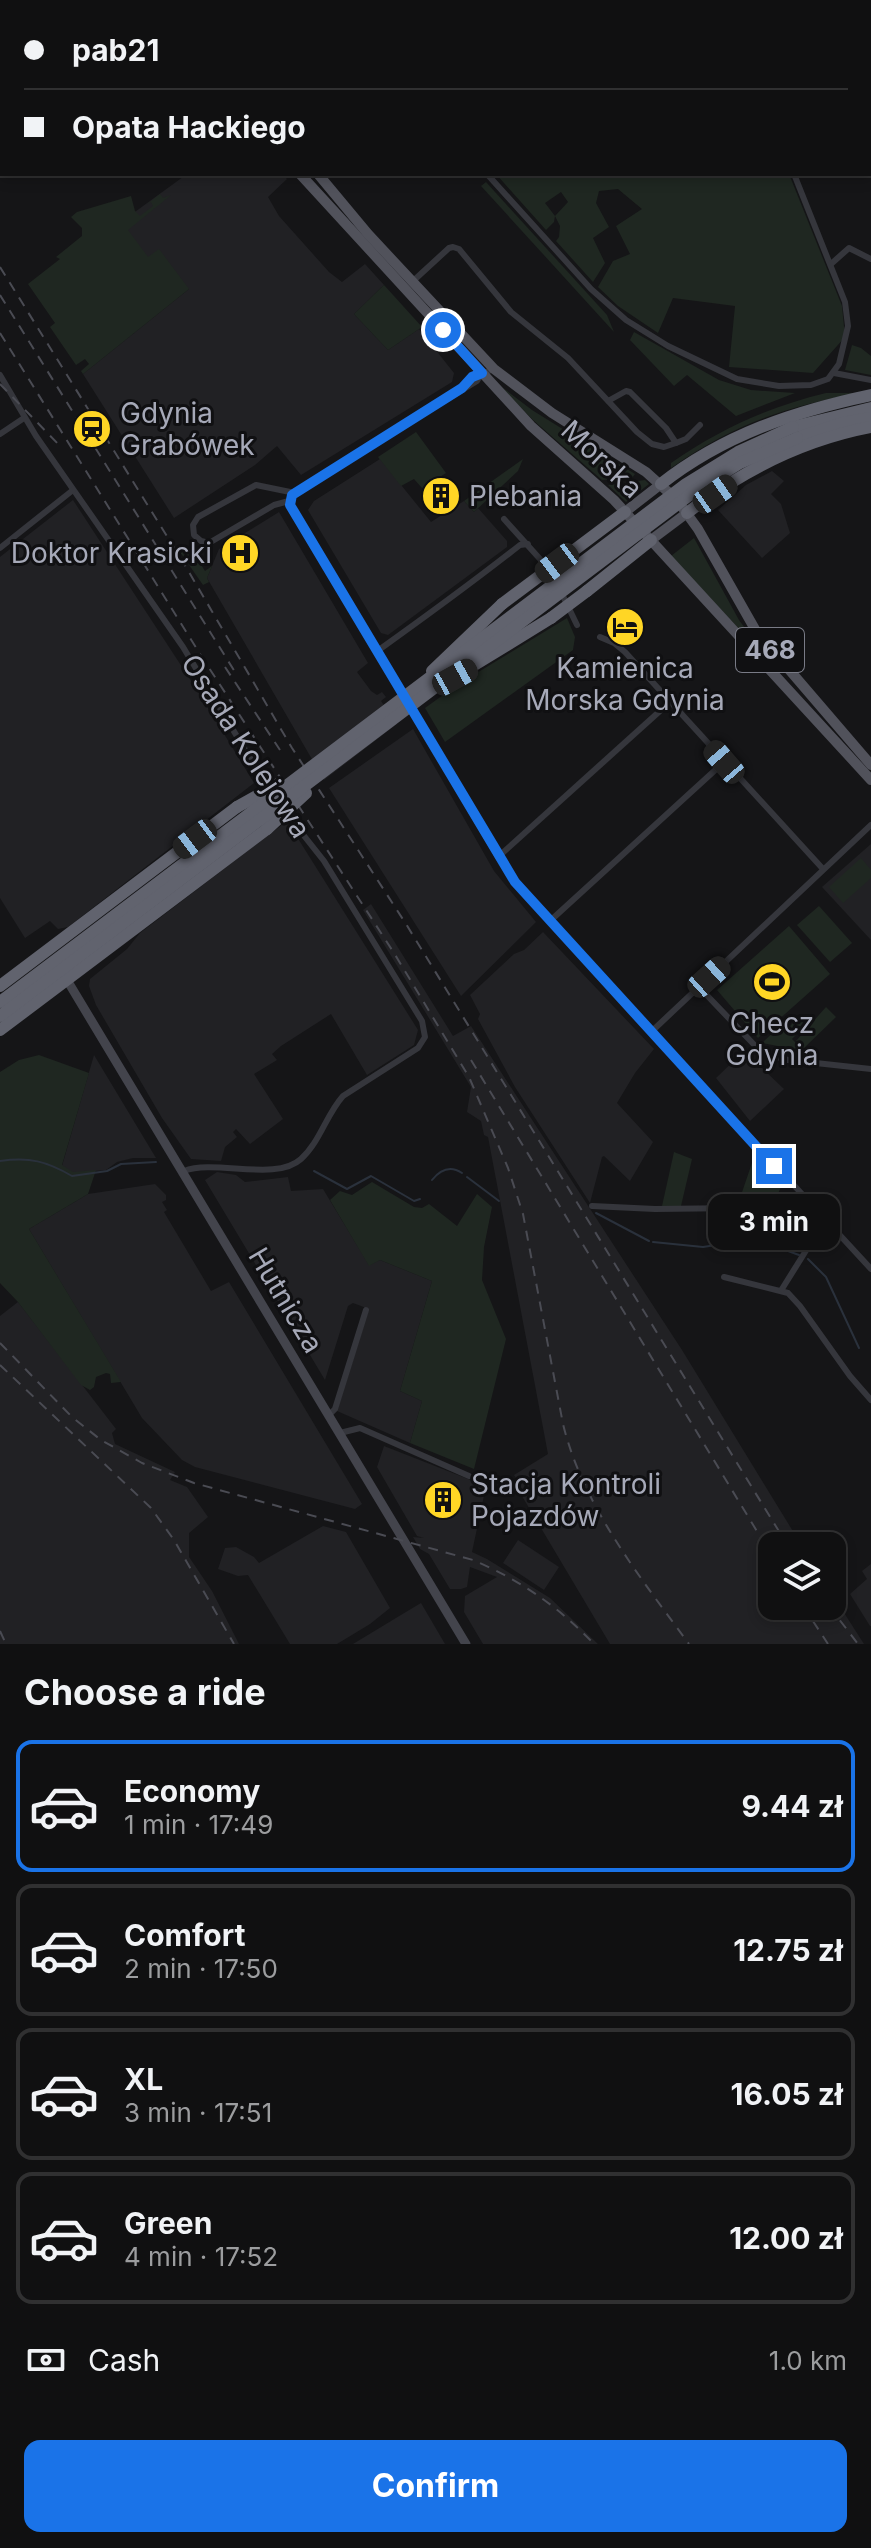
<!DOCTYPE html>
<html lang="en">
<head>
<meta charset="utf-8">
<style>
	body { margin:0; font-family:Inter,sans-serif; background:#19191a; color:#f1f3f6; height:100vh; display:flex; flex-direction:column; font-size:30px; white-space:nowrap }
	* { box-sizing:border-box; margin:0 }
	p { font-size:26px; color:#9c9d9f }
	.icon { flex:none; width:44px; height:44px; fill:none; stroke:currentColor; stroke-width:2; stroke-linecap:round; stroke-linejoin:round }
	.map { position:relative; height:1644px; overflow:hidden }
	.side { display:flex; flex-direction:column; background:#101011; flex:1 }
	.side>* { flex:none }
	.hud { position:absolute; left:0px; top:0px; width:872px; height:176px; box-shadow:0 4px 12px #0003,0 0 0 2px #303031; display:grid; align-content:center; height:176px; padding:0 24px; background:#101011 }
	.fabs { position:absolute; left:758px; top:1532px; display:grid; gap:16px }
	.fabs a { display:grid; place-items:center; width:88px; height:88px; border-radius:16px; background:#101011; box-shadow:0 4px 12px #0003,0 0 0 2px #303031; font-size:40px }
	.end { position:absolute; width:36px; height:36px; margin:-18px; border:10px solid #1a73e8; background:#fff; box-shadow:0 0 0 4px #fff }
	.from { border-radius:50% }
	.bubble { position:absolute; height:56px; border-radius:16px; background:#101011; box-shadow:0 4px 12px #0003,0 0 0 2px #303031; font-size:26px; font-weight:700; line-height:56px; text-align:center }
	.car { position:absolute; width:24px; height:48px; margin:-24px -12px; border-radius:10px; box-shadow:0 0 6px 2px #0007; background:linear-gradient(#222 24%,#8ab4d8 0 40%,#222 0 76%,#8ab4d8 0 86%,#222 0) }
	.hud b { display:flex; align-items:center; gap:28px; height:76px; font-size:30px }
	.hud b+b { border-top:2px solid #303031 }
	.hud i { width:20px; height:20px; background:#f1f3f6 }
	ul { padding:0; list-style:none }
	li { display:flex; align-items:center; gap:24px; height:132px; margin:0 16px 12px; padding:0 8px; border:4px solid #303031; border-radius:16px }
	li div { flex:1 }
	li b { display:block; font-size:30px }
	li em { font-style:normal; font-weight:700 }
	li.active { border-color:#1a73e8 }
	li>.icon { width:72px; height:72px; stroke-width:1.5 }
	h2 { padding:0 24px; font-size:36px; line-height:96px }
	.pay { display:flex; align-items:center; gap:20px; height:88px; padding:0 24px; font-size:30px }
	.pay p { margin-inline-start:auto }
	.primary-button { display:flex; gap:16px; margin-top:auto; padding:16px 24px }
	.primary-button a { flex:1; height:92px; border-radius:16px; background:#1a73e8; color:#fff; font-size:32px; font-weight:700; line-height:92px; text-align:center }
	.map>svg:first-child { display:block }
	.built { fill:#212124 }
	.green { fill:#1f2721 }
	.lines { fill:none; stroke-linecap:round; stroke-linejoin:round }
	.stream { stroke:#2a313c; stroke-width:2 }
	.street { stroke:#35363c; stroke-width:6 }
	.secondary { stroke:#43444c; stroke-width:9 }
	.primary { stroke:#51525b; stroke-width:10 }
	.highway { stroke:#61636e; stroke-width:12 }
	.rail { stroke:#4a4b53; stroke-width:2; stroke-dasharray:10 8; stroke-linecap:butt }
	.highway-bridge { stroke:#61636e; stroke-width:12 }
	.route { stroke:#1a73e8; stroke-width:10 }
	.labels { text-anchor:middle; stroke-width:6; stroke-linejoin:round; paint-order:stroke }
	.shield { fill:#101012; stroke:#797b86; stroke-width:2 }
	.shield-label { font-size:26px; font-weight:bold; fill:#a6a9b8 }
	.poi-label { font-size:28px; fill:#a6a9b8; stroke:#101012; text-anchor:start }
	.street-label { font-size:28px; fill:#a6a9b8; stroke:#101012 }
</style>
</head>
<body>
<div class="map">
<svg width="871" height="1644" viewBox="0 0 871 1644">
	<rect width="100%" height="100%" fill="#151517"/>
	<g class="built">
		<polygon points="187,174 282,174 287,179 268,197 279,216 329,272 342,282 365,264 384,285 354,314 388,350 419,329 454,373 452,382 301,475 277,446 255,465 174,518 83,374 189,289 95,241"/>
		<polygon points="380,459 431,522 464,501 474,512 478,508 507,541 507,547 388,635 381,633 308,510 314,501"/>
		<polygon points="772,471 784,481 771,494 781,504 790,533 762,558 718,510 746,485"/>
		<polygon points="73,500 199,693 254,783 68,927 58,929 50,921 25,938 0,898 0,557"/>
		<polygon points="279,512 368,663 357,672 371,691 377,695 382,692 386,697 381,701 397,724 324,780 207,578 219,549"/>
		<polygon points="413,729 494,871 536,922 461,996 329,788"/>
		<polygon points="287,821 418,1030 414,1045 367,1075 331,1014 281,1046 272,1054 277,1060 254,1074 283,1119 250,1144 236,1129 233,1132 237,1137 225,1147 221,1161 191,1159 162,1118 96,1005 89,986 90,979 127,949 140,933"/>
		<polygon points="871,844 871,940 822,887"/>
		<polygon points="371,904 453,1036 471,1026 682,1350 802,1546 772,1546 772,1606 832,1606 832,1594 864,1644 610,1644 516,1486 520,1484 514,1475 548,1454 488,1137 484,1135 481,1121 467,1112 471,1087 363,910"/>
		<polygon points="543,932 654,1049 635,1073 617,1103 653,1142 630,1181 604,1156 602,1157 590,1203 515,1087 478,1019 480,1014 470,995 514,954 524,950"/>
		<polygon points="744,1051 784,1089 750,1121 716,1078"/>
		<polygon points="94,1055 156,1158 133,1158 117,1162 106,1170 73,1173 62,1166"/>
		<polygon points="217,1172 236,1175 245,1182 288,1177 291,1191 323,1189 369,1265 380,1260 432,1281 400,1391 422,1401 410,1443 337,1411 369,1309 353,1303 348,1306 325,1380 205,1180"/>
		<polygon points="155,1184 166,1195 166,1200 162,1202 167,1210 164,1212 211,1291 229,1282 362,1504 355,1509 195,1467 182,1460 142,1418 29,1229 88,1194"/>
		<polygon points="18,1302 116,1429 112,1433 115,1444 175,1472 170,1480 187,1487 208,1517 189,1533 189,1557 212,1591 239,1644 0,1644 0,1316"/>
		<polygon points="384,1446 486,1486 472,1552 487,1559 550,1598 598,1644 483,1644 464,1612 465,1596 497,1577 470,1567 467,1587 461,1589 450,1589 429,1554 420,1549 413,1537 424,1538 417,1536 377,1467"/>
		<polygon points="323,1526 346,1532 390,1608 370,1624 337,1644 290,1644 248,1575 238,1576 218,1569 225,1548 236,1547 254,1557 259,1563"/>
		<polygon points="518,1540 559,1567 544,1590 503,1563"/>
		<polygon points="871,1564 871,1626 870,1626 850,1594 867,1579 862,1571"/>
		<polygon points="421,1603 445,1644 353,1644 396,1618"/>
	</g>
	<g class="green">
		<polygon points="496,174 789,174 842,306 845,337 813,373 729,367 735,306 673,298 658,333 618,306 598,287 613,261 630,254 616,226 642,209 618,189 599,191 596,203 609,227 593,238 605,263 593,282 556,241 559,237 560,226 555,216 568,202 561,192 545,203 555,216 554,222 546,230"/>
		<polygon points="486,182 607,315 614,332 481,186"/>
		<polygon points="160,194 163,198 171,195 128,230 148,257 159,249 189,289 83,374 81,371 89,364 85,359 76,365 50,327 55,323 28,284 60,259 56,257 82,236 82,228 71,217 77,212 131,196 135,211 140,216 153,206 151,202 146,205"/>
		<polygon points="384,285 422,327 388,350 354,314"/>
		<polygon points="634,332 719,380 751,390 795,393 736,416 687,375 674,386 630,340"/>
		<polygon points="852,345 861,348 871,356 871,375 845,370"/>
		<polygon points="498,384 532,410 635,474 632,478 602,480 533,420"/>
		<path d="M826,393H859C784,407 734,424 671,468V463C720,429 768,407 826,393Z"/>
		<polygon points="416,432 446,473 422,488 414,479 401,486 378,457"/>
		<polygon points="523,459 518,471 474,512 464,501"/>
		<polygon points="645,480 649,484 626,502 608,485"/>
		<polygon points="694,538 739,620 770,662 671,556"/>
		<polygon points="189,546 205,571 212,566 207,578 209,582 203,585 180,552"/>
		<polygon points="567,618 575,637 573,650 445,742 425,708 457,685"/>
		<polygon points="861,858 871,870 871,878 843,903 829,887"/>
		<polygon points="819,906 852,943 830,962 797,925"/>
		<polygon points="789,926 830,974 758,1038 717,990"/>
		<polygon points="826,1007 836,1017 804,1048 796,1041"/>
		<polygon points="800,1016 808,1023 792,1039 804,1051 762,1043 779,1027 785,1031"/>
		<polygon points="39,1055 89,1073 62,1165 73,1172 96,1170 88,1194 29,1229 121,1382 111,1383 110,1374 106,1373 96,1377 94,1387 90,1390 81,1385 18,1302 0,1283 0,1072 19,1060"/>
		<polygon points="674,1152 692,1159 681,1206 662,1206"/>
		<polygon points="754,1157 781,1187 768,1215 738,1204"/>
		<polygon points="372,1182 414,1207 422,1208 429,1204 457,1226 477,1194 492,1207 484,1247 482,1280 506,1339 474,1469 410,1443 422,1401 400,1391 432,1281 380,1260 369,1266 330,1200 340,1191 352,1195"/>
	</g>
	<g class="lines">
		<g class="stream">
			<path d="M0,1161C30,1157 46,1161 72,1176L107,1171L121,1164L156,1162"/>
			<polyline points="314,1171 347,1189 371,1176 414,1201 420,1199"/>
			<polyline points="467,1177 499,1201"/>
			<path d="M432,1180C440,1170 450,1165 462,1173"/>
			<polyline points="596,1213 649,1241"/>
			<polyline points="653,1242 703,1247 755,1239 799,1255"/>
			<polyline points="808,1259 826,1277 859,1348"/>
		</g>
		<g class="street">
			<polyline points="71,0 73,2"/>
			<polyline points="309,0 311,2"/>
			<polyline points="84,2 87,0"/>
			<polyline points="381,2 383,0"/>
			<polyline points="0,83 2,81"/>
			<polyline points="870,104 871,105"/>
			<polyline points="870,158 871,158"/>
			<polyline points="487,174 591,289 626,320 668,346 737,379 779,386 811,385 828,379 839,364 848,326 845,302 794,174"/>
			<polyline points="831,264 849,248 871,259"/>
			<polyline points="412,282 449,248 453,247 459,249 511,312 568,358 637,432 652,444 664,447 676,443 666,428 630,392 626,391 608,401"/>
			<polyline points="834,373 871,380"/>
			<polyline points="0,375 36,436 183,647 270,791"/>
			<polyline points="464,385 472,377 494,369"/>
			<polyline points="0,434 24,418"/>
			<polyline points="676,443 686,439 700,425"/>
			<polyline points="295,493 256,485 198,517 193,525 194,535 201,541 209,543 274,505 289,501 292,495 302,488 477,381 482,373"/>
			<polyline points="289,501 404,698"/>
			<polyline points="504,519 540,559 555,583"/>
			<polyline points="0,548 73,490"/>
			<polyline points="561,592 577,625"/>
			<polyline points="600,637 614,643 625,652 823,869"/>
			<path d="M376,652C425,617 473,582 520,545L528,544"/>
			<polyline points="410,708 498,857 522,890 871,1269"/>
			<polyline points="498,857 671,701"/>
			<polyline points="550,921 724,762"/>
			<polyline points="699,987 762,1053 788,1060 871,1069"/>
			<polyline points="651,1032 871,825"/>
			<path d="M184,1171C215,1159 276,1182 301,1159C320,1142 326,1115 343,1096L418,1048L425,1037L422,1021L324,861L286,813"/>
			<polyline points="592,1206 655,1209 740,1208 766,1219 807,1249"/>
			<polyline points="724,1277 788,1293 800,1306 850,1376 871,1400"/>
			<polyline points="782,1289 807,1249 832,1229"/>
			<polyline points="329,1415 335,1409 366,1310"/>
			<polyline points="340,1433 360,1428 469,1476"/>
		</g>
		<polyline class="secondary" points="67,973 67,980 466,1644"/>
		<g class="primary">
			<polyline points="140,0 142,2"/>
			<polyline points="155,0 156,2"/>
			<polyline points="300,174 531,426 614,500 871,780"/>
			<polyline points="318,174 368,234 494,369 552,413 646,472 677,500 698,529 756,631 871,765"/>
			<polyline points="625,512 661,484"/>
			<polyline points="651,540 687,513"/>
		</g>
		<g class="highway">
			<polyline points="793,427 871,408"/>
			<polyline points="797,438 843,423 871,418"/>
			<path d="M661,484C723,435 795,411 871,395"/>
			<path d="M687,513C743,470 802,440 871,427"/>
			<polyline points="557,563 625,512"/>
			<polyline points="587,591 651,540"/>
			<polyline points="432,671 502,604"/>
			<polyline points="458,675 551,618"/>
			<polyline points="0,986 237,807"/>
			<polyline points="0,1030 267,829"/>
		</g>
		<g class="rail">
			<polyline points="0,267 186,567 292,748 406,924 788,1546"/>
			<polyline points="0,295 235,672"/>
			<path d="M0,333L200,654L394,953L469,1077L508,1168L523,1214L563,1424C583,1506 640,1577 689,1644"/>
			<polyline points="0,384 61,447"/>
			<polyline points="225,667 280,750"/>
			<polyline points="471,1060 772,1556"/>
			<path d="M0,1343L72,1417L101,1440L142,1463L194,1483L473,1560C520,1580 559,1607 594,1644"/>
			<polyline points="0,1365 151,1508 174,1540 234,1644"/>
			<polyline points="803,1606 828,1644"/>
			<polyline points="829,1606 858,1644"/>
			<polyline points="0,1631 6,1644"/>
		</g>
		<g class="highway-bridge">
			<polyline points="502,604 557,563"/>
			<polyline points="551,618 587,591"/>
			<polyline points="237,807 278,784"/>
			<polyline points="267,829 306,793"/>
			<polyline points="0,1002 686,484 738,452 793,427"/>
			<polyline points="0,1016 695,491 740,463 797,438"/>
		</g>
	</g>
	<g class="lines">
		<polyline class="route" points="443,330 482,373 472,377 462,388 292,495 290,505 515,882 774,1166"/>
	</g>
	<defs>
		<g id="station-disc" transform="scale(2)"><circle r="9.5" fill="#ffd625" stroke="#101012"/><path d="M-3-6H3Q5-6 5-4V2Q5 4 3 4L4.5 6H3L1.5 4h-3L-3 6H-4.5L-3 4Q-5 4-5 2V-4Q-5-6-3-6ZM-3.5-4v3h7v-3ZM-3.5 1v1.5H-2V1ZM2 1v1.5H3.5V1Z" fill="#111"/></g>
		<g id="building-disc" transform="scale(2)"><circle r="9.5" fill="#ffd625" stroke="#101012"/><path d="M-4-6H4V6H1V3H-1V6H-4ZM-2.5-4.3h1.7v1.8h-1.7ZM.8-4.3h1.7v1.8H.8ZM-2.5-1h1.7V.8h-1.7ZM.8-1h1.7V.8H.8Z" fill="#111"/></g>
		<g id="hospital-disc" transform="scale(2)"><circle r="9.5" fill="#ffd625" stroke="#101012"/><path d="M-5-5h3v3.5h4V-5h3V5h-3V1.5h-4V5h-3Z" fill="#111"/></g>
		<g id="hotel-disc" transform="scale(2)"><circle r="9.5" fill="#ffd625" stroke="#101012"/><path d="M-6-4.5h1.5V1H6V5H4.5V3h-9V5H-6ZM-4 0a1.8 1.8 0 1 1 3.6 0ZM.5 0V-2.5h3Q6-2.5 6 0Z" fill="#111"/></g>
		<g id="stadium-disc" transform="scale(2)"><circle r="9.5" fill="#ffd625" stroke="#101012"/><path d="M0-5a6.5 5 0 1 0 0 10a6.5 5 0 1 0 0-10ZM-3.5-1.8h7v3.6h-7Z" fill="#111"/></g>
	</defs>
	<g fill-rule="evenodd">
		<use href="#station-disc" x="92" y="429"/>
		<use href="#building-disc" x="441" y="496"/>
		<use href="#hospital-disc" x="240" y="553"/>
		<use href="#hotel-disc" x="625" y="627"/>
		<use href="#stadium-disc" x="772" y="982"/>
		<use href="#building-disc" x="443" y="1500"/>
	</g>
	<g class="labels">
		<rect class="shield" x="736" y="628" width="68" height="44" rx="6"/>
		<g class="shield-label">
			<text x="770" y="659">468</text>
		</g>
		<g class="poi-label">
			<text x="120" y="423">Gdynia<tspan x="120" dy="32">Grabówek</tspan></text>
			<text x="469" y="506">Plebania</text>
			<text x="212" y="563" text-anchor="end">Doktor Krasicki</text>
			<text x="625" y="678" text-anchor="middle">Kamienica<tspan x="625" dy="32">Morska Gdynia</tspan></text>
			<text x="772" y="1033" text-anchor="middle">Checz<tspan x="772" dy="32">Gdynia</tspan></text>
			<text x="471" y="1494">Stacja Kontroli<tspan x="471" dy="32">Pojazdów</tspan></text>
		</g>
		<g class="street-label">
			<text transform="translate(602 459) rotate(43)" y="10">Morska</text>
			<text transform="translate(246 746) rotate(57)" y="10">Osada Kolejowa</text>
			<text transform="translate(286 1300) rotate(59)" y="10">Hutnicza</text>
		</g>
	</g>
</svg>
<div class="fabs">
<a><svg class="icon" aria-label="layers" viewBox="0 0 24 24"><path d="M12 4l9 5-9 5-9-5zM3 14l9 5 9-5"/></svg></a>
</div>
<i class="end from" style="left:443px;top:330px"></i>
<i class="end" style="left:774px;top:1166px"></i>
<div class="bubble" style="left:708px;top:1194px;width:132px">3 min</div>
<i class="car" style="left:715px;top:494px;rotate:55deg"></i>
<i class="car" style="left:557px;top:563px;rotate:233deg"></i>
<i class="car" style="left:455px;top:677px;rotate:61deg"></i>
<i class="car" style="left:724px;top:762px;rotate:319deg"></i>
<i class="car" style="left:195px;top:839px;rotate:233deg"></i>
<i class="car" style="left:709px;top:977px;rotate:48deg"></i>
<div class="hud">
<b><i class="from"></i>pab21</b>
<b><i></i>Opata Hackiego</b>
</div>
</div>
<section class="side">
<h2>Choose a ride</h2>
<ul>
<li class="active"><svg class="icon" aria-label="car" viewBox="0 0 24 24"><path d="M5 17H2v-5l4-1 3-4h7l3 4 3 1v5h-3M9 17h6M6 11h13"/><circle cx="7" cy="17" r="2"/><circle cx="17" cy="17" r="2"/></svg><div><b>Economy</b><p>1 min · 17:49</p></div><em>9.44 zł</em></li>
<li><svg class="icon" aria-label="car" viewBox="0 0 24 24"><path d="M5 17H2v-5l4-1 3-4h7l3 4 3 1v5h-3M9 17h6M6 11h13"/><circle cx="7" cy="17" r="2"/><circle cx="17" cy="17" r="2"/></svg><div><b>Comfort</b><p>2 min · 17:50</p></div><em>12.75 zł</em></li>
<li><svg class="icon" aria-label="car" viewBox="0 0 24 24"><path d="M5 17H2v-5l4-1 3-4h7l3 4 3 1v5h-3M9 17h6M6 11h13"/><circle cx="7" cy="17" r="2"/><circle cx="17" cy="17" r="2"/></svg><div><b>XL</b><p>3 min · 17:51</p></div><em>16.05 zł</em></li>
<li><svg class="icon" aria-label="car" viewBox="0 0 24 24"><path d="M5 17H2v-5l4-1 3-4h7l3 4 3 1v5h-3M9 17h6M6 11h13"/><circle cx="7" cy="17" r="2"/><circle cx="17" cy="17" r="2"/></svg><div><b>Green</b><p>4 min · 17:52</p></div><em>12.00 zł</em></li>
</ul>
<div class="pay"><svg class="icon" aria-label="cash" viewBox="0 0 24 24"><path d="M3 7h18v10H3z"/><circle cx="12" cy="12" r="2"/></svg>Cash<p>1.0 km</p></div>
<div class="primary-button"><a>Confirm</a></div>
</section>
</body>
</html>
